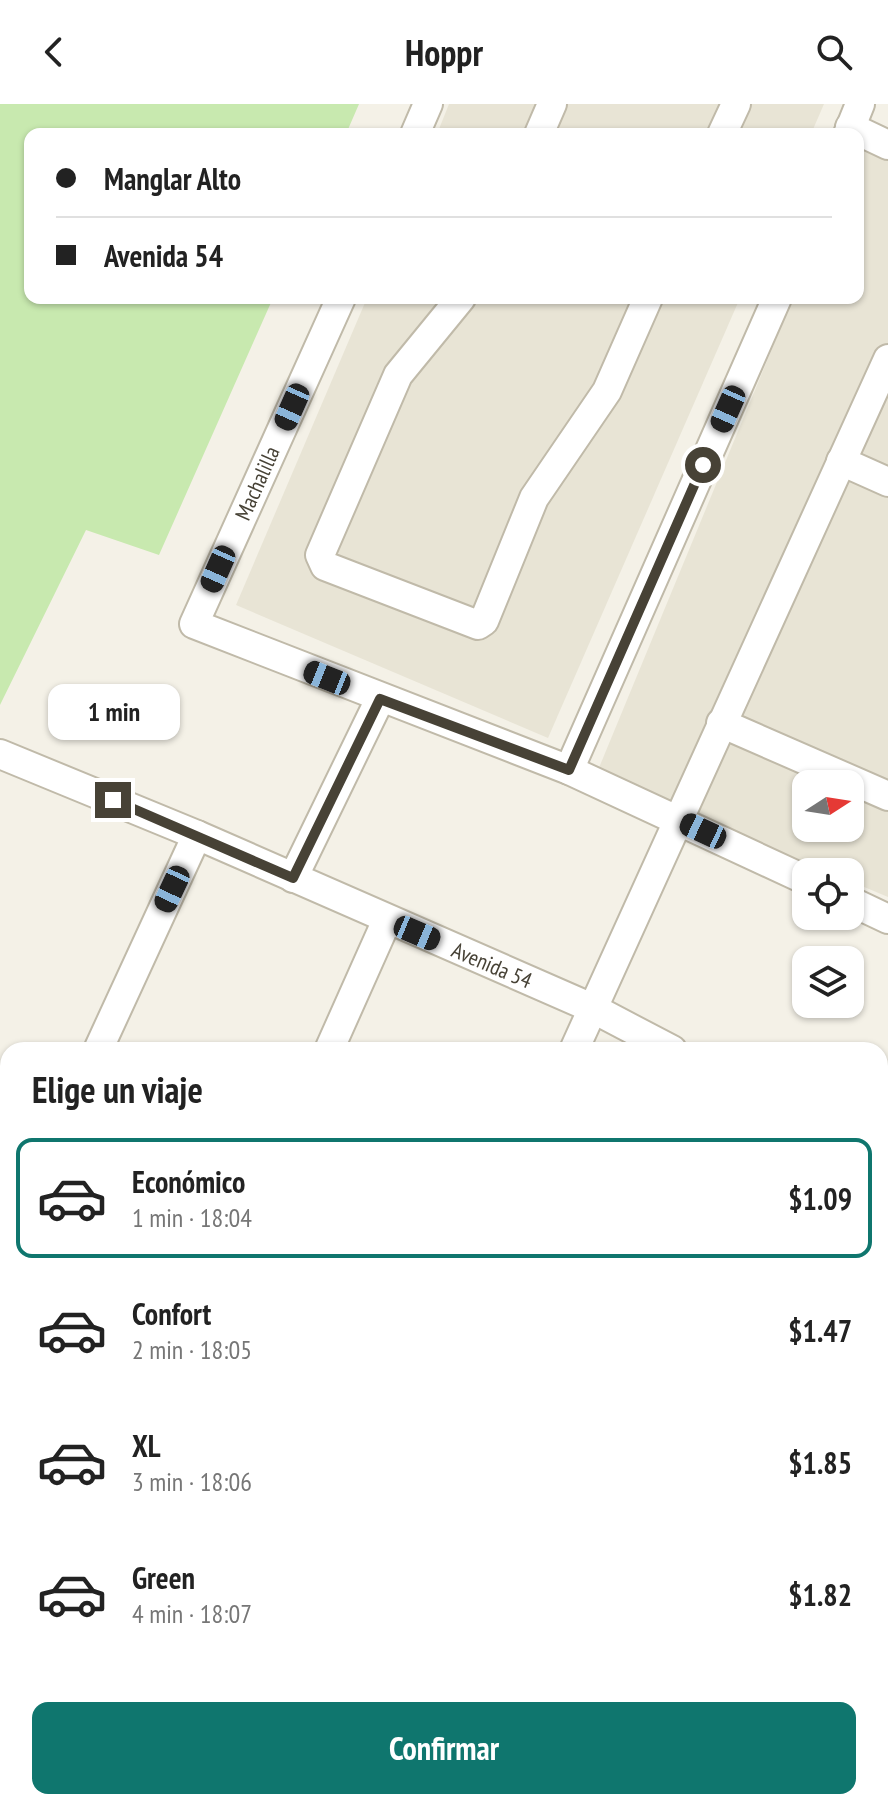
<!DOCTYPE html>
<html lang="es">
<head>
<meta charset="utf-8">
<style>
	body { margin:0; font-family:"PT Sans Narrow",sans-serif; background:#f2f2f2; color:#222; height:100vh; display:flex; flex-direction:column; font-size:30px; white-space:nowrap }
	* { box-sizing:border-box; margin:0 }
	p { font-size:26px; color:#767676 }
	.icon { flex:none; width:44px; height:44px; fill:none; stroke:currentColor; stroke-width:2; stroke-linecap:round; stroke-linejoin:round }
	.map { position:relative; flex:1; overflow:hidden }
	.side { position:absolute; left:0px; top:938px; width:888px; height:768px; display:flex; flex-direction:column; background:#fff; border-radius:24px 24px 0 0; box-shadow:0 2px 6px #0004 }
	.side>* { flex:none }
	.guide { position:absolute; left:24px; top:24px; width:840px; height:176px; border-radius:16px; box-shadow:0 2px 6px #0004; display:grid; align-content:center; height:176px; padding:0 32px; background:#fff }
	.needle { width:52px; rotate:78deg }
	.controls { position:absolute; left:792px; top:666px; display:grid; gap:16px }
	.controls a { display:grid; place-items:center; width:72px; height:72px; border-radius:16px; background:#fff; box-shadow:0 2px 6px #0004; font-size:40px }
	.end { position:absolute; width:36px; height:36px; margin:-18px; border:10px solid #474236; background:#fff; box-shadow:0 0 0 4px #fff }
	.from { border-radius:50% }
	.bubble { position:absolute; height:56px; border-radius:16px; background:#fff; box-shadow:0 2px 6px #0004; font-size:26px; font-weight:700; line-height:56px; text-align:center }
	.car { position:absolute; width:24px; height:48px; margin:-24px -12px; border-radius:10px; box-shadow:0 0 6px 2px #0007; background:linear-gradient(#222 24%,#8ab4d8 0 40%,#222 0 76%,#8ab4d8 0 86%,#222 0) }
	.guide b { display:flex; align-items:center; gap:28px; height:76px; font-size:30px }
	.guide b+b { border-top:2px solid #e0e0e0 }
	.guide i { width:20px; height:20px; background:#222 }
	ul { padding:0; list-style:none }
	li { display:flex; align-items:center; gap:24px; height:120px; margin:0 16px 12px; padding:0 16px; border:4px solid transparent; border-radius:16px }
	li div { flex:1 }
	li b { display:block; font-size:30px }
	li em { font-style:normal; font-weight:700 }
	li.selected { border-color:#0f766e }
	li>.icon { width:72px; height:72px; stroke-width:1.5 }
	h2 { padding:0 32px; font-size:36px; line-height:96px }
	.primary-button { display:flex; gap:16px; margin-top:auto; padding:16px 32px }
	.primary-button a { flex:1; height:92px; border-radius:16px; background:#0f766e; color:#fff; font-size:32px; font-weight:700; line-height:92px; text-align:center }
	header { display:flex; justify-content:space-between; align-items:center; height:104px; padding:0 32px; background:#fff; font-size:36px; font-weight:700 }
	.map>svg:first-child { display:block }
	.residential { fill:#e8e4d5; fill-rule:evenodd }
	.green { fill:#c8e9af }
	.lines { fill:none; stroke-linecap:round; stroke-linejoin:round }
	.minor-casing { stroke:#c0baa9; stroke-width:32 }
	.minor { stroke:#fff; stroke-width:28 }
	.route { stroke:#474236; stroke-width:10 }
	.labels { text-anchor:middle; stroke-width:6; stroke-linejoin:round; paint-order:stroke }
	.street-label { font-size:22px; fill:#474236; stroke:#fff }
</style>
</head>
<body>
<header><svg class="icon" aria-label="back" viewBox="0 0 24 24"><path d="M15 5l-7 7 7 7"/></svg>Hoppr<svg class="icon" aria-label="search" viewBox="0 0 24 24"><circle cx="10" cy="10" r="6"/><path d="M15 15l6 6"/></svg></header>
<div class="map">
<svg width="888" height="1706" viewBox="0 0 888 1706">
	<rect width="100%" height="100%" fill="#f4f1e7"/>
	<g class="residential">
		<polygon points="449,0 824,0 811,30 437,30"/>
		<path d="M858,38L888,51V793L850,777V768H829L596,671L793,194H858ZM806,680H850V724H806Z"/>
		<polygon points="367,194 740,194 548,634 236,501"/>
		<polygon points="0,1632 8,1636 8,1698 136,1698 152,1706 0,1706"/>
		<polygon points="474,1698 586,1698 582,1706 487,1706"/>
	</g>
	<polygon class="green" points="0,0 359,0 346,30 30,30 30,194 273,194 159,451 86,426 0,601"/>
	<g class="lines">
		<g class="minor-casing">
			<g id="minor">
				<polyline points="850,23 888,41"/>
				<polyline points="415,30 428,0"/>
				<polyline points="539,30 552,0"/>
				<polyline points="722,30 736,0"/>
				<polyline points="848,30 860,0"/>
				<polyline points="341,194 194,520 569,666 806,776"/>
				<polyline points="461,194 398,271 320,451 325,462 478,521 484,517 534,394 607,287 648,194"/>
				<polyline points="841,357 888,378"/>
				<polyline points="721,619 888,692"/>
				<polyline points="0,650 197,731 592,904 672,946"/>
				<polyline points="569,666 777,194"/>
				<polyline points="293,774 380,595"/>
				<polyline points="850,797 888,815"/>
				<polyline points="98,946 197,731"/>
				<polyline points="329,946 387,816"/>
				<polyline points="574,946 888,255"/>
				<polyline points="880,1064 888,1069"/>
				<polyline points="0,1158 8,1141"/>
				<polyline points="0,1191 8,1195"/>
				<polyline points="880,1205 888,1194"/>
				<polyline points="880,1557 888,1563"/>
				<polyline points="880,1602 888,1592"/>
				<polyline points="0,1621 8,1625"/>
				<polyline points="154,1698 170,1706"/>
				<polyline points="639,1698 650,1706"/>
				<polyline points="236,1706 239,1698"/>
				<polyline points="582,1706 586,1698"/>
				<polyline points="801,1706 807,1698"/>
			</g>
		</g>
		<use href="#minor" class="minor"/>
	</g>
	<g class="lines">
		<polyline class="route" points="113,696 293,774 380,595 569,666 703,361"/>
	</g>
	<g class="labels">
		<g class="street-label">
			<text transform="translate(257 379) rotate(-66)" y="8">Machalilla</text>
			<text transform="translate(492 861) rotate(23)" y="8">Avenida 54</text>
		</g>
	</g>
</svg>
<div class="controls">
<a><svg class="needle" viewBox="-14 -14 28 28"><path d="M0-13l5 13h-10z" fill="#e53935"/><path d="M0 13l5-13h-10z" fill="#767676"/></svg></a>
<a><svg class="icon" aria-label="locate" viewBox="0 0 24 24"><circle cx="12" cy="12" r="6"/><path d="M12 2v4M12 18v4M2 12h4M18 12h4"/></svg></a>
<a><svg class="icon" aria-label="layers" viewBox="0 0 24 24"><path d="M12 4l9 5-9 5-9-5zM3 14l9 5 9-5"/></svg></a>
</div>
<i class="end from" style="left:703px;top:361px"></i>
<i class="end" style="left:113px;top:696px"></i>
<div class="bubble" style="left:48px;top:580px;width:132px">1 min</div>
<i class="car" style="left:292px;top:303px;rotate:204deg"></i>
<i class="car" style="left:728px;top:305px;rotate:204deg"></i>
<i class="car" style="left:218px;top:465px;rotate:204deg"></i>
<i class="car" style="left:327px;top:574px;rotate:292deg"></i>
<i class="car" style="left:703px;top:727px;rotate:295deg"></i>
<i class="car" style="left:172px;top:785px;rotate:205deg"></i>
<i class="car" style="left:417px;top:829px;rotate:113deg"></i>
<div class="guide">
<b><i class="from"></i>Manglar Alto</b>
<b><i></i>Avenida 54</b>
</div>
<section class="side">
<h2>Elige un viaje</h2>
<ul>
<li class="selected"><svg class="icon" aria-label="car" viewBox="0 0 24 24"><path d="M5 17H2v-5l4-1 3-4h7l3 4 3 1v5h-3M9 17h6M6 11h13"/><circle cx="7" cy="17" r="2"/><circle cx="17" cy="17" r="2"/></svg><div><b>Económico</b><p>1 min · 18:04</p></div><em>$1.09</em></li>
<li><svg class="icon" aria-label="car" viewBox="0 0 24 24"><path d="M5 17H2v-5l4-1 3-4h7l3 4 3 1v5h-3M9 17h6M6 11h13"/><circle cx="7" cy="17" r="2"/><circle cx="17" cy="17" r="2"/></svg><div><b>Confort</b><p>2 min · 18:05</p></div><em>$1.47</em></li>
<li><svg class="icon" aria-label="car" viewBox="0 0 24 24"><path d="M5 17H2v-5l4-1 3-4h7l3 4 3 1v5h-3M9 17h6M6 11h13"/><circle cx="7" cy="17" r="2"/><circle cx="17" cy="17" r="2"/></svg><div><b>XL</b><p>3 min · 18:06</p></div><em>$1.85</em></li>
<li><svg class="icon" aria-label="car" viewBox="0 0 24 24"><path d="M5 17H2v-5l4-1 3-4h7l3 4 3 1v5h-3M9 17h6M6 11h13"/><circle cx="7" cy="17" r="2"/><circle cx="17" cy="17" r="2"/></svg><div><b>Green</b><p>4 min · 18:07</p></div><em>$1.82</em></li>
</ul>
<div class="primary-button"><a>Confirmar</a></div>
</section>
</div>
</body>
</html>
